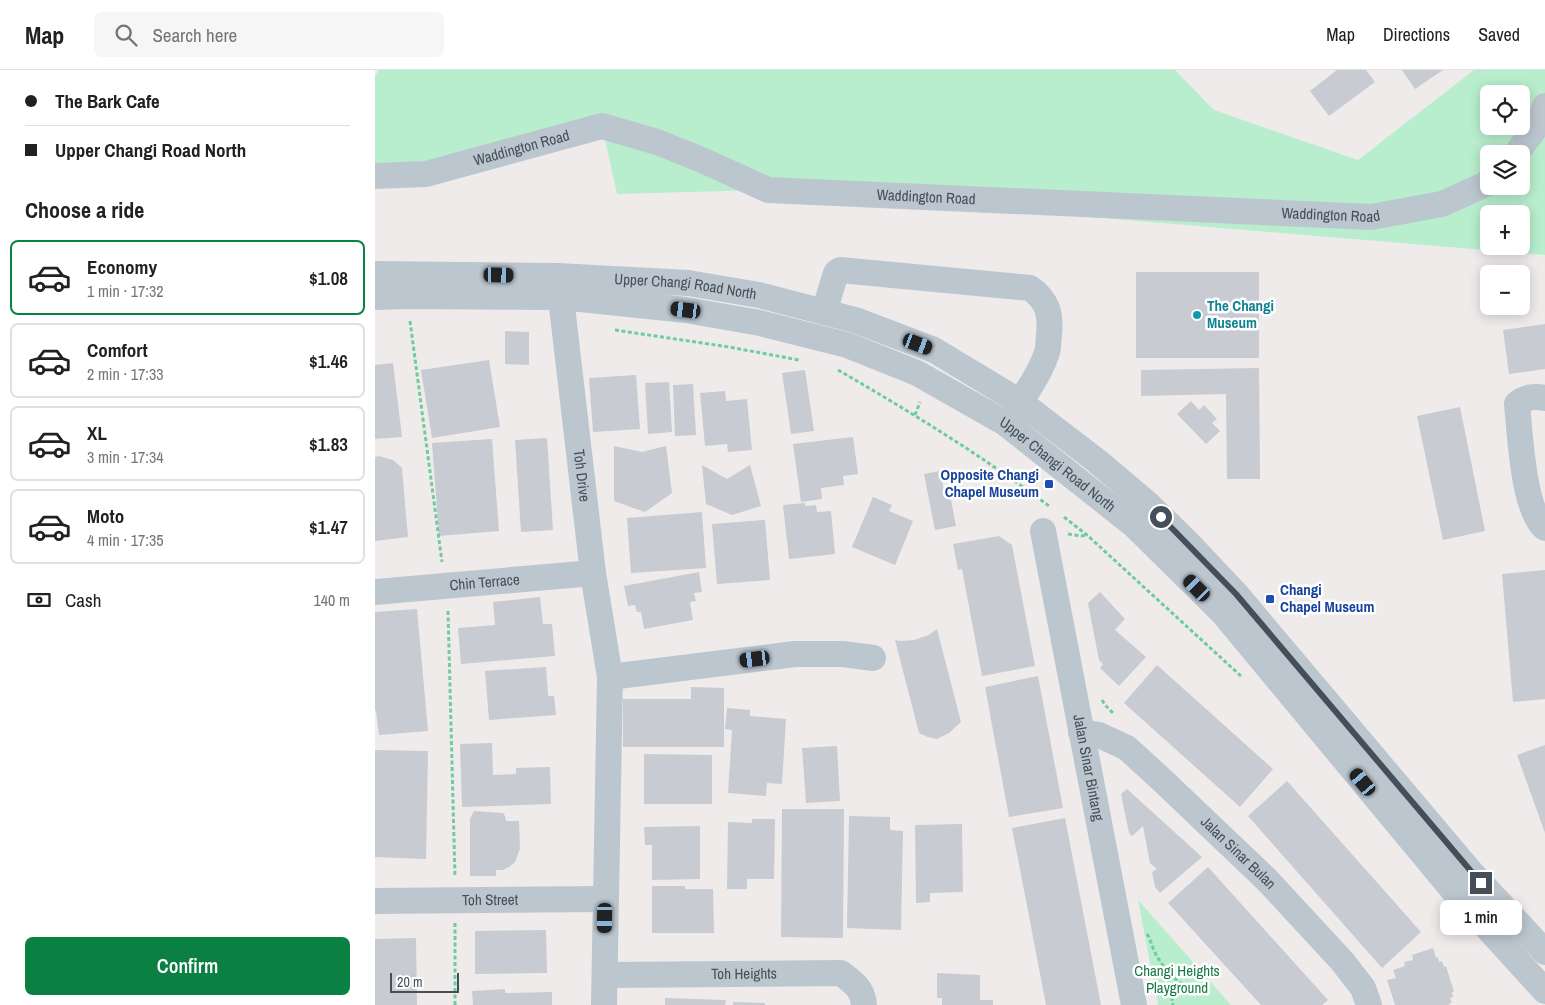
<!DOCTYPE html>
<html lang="en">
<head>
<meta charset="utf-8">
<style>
	body { margin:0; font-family:"Archivo Narrow",sans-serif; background:#f6f6f6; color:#202124; height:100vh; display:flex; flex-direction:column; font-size:19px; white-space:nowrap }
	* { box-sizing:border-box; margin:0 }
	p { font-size:16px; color:#757577 }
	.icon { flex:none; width:28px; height:28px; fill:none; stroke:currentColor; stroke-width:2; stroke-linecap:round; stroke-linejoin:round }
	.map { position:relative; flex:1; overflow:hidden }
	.drawer { display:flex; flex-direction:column; background:#fff; width:375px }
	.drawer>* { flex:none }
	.top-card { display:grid; align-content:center; height:110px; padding:0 25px; background:#fff }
	.tools { position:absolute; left:1105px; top:15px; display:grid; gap:10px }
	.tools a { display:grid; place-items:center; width:50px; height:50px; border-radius:8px; background:#fff; box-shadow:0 2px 12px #0003; font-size:25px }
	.scale { position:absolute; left:15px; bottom:12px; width:69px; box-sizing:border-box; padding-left:5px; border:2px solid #444f59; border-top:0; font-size:14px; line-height:18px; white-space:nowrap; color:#444f59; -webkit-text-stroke:4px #fff; paint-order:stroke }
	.end { position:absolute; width:22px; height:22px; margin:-11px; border:6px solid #444f59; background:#fff; box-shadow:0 0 0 2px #fff }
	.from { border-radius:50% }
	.bubble { position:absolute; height:35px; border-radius:8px; background:#fff; box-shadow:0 2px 12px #0003; font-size:16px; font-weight:600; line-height:35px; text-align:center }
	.car { position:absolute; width:15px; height:30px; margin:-15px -8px; border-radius:6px; box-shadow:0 0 4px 1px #0007; background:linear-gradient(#222 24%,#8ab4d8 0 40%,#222 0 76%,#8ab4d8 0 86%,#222 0) }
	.top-card b { display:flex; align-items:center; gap:18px; height:48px; font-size:19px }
	.top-card b+b { border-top:1px solid #e0e0e0 }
	.top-card i { width:12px; height:12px; background:#202124 }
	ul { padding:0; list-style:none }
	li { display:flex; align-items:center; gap:15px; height:75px; margin:0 10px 8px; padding:0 15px; border:2px solid #e0e0e0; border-radius:8px }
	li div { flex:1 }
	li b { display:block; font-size:19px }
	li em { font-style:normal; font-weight:600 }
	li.on { border-color:#0b8043 }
	li>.icon { width:45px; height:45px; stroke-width:1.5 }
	h2 { padding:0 25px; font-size:22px; line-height:60px }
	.pay { display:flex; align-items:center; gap:12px; height:55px; padding:0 25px; font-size:19px }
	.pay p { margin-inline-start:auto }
	.cta { display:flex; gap:10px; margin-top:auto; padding:10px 25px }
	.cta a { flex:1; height:58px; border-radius:8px; background:#0b8043; color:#fff; font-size:20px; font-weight:600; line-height:58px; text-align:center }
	header { display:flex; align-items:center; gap:30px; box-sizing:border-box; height:70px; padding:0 25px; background:#fff; border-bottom:1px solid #e0e0e0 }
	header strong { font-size:24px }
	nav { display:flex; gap:28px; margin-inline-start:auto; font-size:18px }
	.search { width:350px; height:45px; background:#f6f6f6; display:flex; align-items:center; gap:12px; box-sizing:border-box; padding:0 18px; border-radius:8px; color:#757577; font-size:19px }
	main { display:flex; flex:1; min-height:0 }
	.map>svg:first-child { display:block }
	.green { fill:#b8eecd; fill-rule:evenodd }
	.building { fill:#c8cbd1 }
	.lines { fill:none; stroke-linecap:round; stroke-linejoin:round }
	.path { stroke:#70cc9e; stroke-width:3; stroke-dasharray:4 2.5; stroke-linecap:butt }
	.minor { stroke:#bcc6cf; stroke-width:26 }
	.route { stroke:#444f59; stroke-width:6 }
	.culture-dot { fill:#0f9aa8; stroke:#fff; stroke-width:2 }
	.transit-dot { fill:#1a4fb4; stroke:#fff; stroke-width:2 }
	.labels { text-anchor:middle; stroke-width:5; stroke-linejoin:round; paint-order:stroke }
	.street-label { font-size:15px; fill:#444f59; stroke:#fff }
	.culture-label { font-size:15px; font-weight:bold; fill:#0d838f; stroke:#fff; text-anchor:start }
	.transit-label { font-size:15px; font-weight:bold; fill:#164399; stroke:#fff; text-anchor:end }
	.park-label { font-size:15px; fill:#167947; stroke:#fff }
</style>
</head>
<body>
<header>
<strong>Map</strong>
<div class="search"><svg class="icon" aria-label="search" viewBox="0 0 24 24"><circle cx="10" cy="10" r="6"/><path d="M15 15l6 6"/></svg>Search here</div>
<nav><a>Map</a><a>Directions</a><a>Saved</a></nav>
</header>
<main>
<section class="drawer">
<div class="top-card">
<b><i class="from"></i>The Bark Cafe</b>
<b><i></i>Upper Changi Road North</b>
</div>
<h2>Choose a ride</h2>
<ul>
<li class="on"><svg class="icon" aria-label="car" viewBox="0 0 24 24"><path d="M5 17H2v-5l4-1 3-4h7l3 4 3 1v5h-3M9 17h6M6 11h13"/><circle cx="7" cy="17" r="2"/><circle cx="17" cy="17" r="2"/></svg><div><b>Economy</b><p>1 min · 17:32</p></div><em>$1.08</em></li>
<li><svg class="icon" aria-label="car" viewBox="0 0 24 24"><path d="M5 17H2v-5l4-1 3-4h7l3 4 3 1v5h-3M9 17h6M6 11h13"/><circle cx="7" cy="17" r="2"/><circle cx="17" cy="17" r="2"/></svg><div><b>Comfort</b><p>2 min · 17:33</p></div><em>$1.46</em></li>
<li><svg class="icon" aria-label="car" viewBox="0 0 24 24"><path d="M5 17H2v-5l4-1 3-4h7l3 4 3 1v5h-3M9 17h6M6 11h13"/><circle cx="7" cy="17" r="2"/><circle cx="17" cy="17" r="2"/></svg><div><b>XL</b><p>3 min · 17:34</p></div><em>$1.83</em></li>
<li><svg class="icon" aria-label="car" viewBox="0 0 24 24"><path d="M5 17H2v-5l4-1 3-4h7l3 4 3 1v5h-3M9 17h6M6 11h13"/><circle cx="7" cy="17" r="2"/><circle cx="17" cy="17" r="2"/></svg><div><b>Moto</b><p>4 min · 17:35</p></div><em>$1.47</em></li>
</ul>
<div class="pay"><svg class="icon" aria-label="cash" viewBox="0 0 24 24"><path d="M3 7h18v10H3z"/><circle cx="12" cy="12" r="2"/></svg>Cash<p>140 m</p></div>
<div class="cta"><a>Confirm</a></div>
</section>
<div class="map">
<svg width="1170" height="935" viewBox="0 0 1170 935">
	<rect width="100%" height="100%" fill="#efebeb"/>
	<g class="green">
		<path d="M4,0H800L839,40L983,90L1099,0H1170V185L393,120L242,124L227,56L0,106V6ZM1114,24H1146V56H1114ZM1114,84H1146V116H1114ZM1114,144H1146V176H1114Z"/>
		<polygon points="763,830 856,935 783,935"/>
	</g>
	<g class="building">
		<polygon points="962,0 991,0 1000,12 954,46 935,21"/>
		<polygon points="1027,0 1068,0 1040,19"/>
		<rect x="761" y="202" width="123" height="86"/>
		<polygon points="1170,254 1170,299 1134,304 1128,260"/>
		<polygon points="130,261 154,262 154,295 130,294"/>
		<polygon points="114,290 125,357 57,368 46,300"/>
		<polygon points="18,293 27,367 0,369 0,295"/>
		<polygon points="884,298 885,409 852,409 851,324 766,326 766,300"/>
		<polygon points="430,300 439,361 416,364 407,303"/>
		<polygon points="261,305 265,359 218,362 214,308"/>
		<polygon points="294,312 297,362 273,364 270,313"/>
		<polygon points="318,314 321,365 300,366 298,315"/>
		<polygon points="350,321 351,331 372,329 377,380 353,382 352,374 330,376 325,323"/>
		<polygon points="816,331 824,340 829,335 842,349 837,353 845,361 831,374 802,344"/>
		<polygon points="1085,337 1110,461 1068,470 1042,346"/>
		<polygon points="478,367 483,404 468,406 469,415 446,418 447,429 426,432 418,374"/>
		<polygon points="172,368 178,460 146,462 140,370"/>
		<polygon points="117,369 124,461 64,466 57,373"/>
		<polygon points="239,376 267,382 291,376 297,423 270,442 239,431"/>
		<polygon points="4,386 18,390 27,398 33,467 0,471 0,387"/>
		<polygon points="327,395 352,409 375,395 386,436 357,445 331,434"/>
		<polygon points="565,401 570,426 575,425 581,456 560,460 549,404"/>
		<polygon points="498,427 517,435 514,441 538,451 520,495 477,477"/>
		<polygon points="430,433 430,436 441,435 442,442 456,441 460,484 414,489 408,435"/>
		<polygon points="327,442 331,498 256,503 252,448"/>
		<polygon points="390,450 395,510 342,514 337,454"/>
		<polygon points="624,466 637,475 660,596 607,606 587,499 583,500 578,474"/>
		<polygon points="1170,500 1170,629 1138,632 1127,504"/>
		<polygon points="324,502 327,522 319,523 321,531 315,532 318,550 269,559 266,542 262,542 260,535 253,536 249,516"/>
		<polygon points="725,522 750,549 740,560 771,587 744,616 725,598 728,594 724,590 713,533"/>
		<polygon points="165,527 168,554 177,554 180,586 86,594 83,558 120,555 118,532"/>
		<polygon points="42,539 53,661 4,665 1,641 0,641 0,542"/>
		<polygon points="562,559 586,652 574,663 562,669 553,667 544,663 520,570 526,571 539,570 554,565"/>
		<polygon points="782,595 898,699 865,737 749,633"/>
		<polygon points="171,597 173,626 179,626 181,645 114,650 110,601"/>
		<polygon points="663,606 688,738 634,747 610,617"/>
		<polygon points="316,617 349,618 349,677 248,677 248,629 316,629"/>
		<polygon points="352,638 375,640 375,646 411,649 407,714 392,713 391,726 353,723 357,660 350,659"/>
		<polygon points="117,673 118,705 141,704 141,698 175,697 176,734 87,737 85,674"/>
		<polygon points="1170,675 1170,763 1142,685"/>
		<polygon points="462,676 465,731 431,733 427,678"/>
		<polygon points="0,680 53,681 51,789 0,787"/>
		<polygon points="269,684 337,685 337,734 269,734"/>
		<polygon points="912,711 1046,862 1007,898 873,746"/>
		<polygon points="752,719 827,787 785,823 780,817 777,802 782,799 775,793 768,756 757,766 754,763 746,724"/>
		<polygon points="407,739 469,739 468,868 406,867"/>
		<polygon points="99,741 128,743 130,746 131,751 144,751 145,779 140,792 134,797 128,800 121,800 121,806 95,806 95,749"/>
		<polygon points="474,746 515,747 515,760 528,761 526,860 472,858"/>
		<polygon points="690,748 711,857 726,935 671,935 658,867 637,758"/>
		<polygon points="377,749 400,749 399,809 372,809 372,819 352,819 353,752 377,753"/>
		<polygon points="587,754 588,822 555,823 555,832 541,833 540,755"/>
		<polygon points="325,756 325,809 277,810 277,775 270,775 269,757"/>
		<polygon points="833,797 953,930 947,935 886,935 793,833"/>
		<polygon points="277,816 310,816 310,819 338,819 339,863 277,863"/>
		<polygon points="171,860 172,903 100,904 100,861"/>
		<polygon points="41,868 42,935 0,935 0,869"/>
		<polygon points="1058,878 1061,888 1063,887 1064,892 1067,891 1069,897 1071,896 1079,922 1077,922 1078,927 1075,928 1077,933 1074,933 1075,935 1020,935 1012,910 1021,908 1018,900 1030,896 1029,892 1038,890 1037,885"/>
		<polygon points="562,903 605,905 605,930 618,930 618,935 567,935 567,928 562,928"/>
		<polygon points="130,919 130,923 177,922 177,935 98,935 97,921"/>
		<polygon points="290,928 351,930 350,935 290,935"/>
		<polygon points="358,932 390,933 390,935 358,935"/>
	</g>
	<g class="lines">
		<g class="path">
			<polyline points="35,251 67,492"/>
			<polyline points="240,260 354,277 424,290"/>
			<path d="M463,300C536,342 607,386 674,436"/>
			<polyline points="540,345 545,332"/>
			<polyline points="689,447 712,465 867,607"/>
			<polyline points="693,464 706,466 711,465"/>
			<polyline points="73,541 80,807"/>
			<polyline points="727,630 730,635 739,644"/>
			<path d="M772,864C775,868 776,873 778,878C784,893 796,906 808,915"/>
			<polyline points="793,901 798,935"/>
			<polyline points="80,935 80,853"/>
		</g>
		<g class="minor">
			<polyline points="1141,84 1164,53 1170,36"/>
			<path id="s1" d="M0,106L51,104L227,56L282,72L327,90L393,120L996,147L1067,134L1111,114L1114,111"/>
			<path id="s2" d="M0,204L183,206L313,213L384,225L480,250L559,280L645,332L722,391L774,435L811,471L861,524L1093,799L1170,882"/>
			<path id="s3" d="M184,211L218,503L235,607L229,935"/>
			<path id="s4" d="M0,227L33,226L186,227L311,240L385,253L472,275L542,303L630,353L759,455L848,543L1077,819L1170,921"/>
			<path d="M449,242L461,203L465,200L655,218C673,231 676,244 674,265C673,272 674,279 671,285C665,302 655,317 645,332"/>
			<path d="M1170,328C1160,326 1149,327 1142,334C1145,363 1148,440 1170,458"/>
			<path id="s5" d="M668,461L759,935"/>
			<path id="s6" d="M0,522L218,503"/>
			<polyline points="235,607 420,584 468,584 498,588"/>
			<path id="s7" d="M706,662L724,665L752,678L788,711L892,810L967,891L988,918L994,935"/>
			<path id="s8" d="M0,831L231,829"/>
			<path id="s9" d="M230,905L466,903C478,912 488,919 489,935"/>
		</g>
	</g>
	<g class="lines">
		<polyline class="route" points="786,447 861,524 1106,813"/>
	</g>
	<circle class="culture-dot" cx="822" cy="245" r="5"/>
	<g class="transit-dot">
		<rect x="669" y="409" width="10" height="10" rx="2.5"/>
		<rect x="890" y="524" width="10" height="10" rx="2.5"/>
	</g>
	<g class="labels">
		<g class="street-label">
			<text dy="5" stroke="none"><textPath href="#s1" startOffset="150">Waddington Road</textPath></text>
			<text dy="5" stroke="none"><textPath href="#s1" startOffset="570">Waddington Road</textPath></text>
			<text dy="5" stroke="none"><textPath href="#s1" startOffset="975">Waddington Road</textPath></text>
			<text dy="5" stroke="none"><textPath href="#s2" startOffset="311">Upper Changi Road North</textPath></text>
			<text dy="5" stroke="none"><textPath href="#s4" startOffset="720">Upper Changi Road North</textPath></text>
			<text dy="5" stroke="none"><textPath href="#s3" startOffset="196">Toh Drive</textPath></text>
			<text dy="5" stroke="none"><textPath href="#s6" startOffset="110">Chin Terrace</textPath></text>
			<text dy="5" stroke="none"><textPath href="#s5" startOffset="241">Jalan Sinar Bintang</textPath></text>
			<text dy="5" stroke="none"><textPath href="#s7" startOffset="202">Jalan Sinar Bulan</textPath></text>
			<text dy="5" stroke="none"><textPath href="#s8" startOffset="115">Toh Street</textPath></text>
			<text dy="5" stroke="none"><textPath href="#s9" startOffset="139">Toh Heights</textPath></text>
		</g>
		<g class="culture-label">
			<text x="832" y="241">The Changi<tspan x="832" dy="17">Museum</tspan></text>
		</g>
		<g class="transit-label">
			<text x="664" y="410">Opposite Changi<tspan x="664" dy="17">Chapel Museum</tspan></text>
			<text x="905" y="525" text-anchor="start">Changi<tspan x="905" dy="17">Chapel Museum</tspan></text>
		</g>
		<g class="park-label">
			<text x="802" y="906">Changi Heights<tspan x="802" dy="17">Playground</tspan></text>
		</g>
	</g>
</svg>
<div class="tools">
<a><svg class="icon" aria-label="locate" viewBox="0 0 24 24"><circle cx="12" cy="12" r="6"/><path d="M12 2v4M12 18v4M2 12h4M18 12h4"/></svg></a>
<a><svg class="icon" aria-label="layers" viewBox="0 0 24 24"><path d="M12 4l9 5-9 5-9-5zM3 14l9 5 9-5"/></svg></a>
<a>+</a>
<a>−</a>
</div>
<div class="scale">20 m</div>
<i class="end from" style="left:786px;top:447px"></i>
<i class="end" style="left:1106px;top:813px"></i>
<div class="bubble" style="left:1065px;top:830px;width:82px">1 min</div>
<i class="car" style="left:124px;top:205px;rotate:91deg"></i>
<i class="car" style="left:311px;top:240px;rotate:277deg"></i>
<i class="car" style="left:543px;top:274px;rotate:111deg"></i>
<i class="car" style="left:822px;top:518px;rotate:315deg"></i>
<i class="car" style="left:380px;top:589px;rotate:263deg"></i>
<i class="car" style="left:988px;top:712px;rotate:320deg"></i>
<i class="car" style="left:230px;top:848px;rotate:181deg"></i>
</div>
</main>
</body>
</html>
